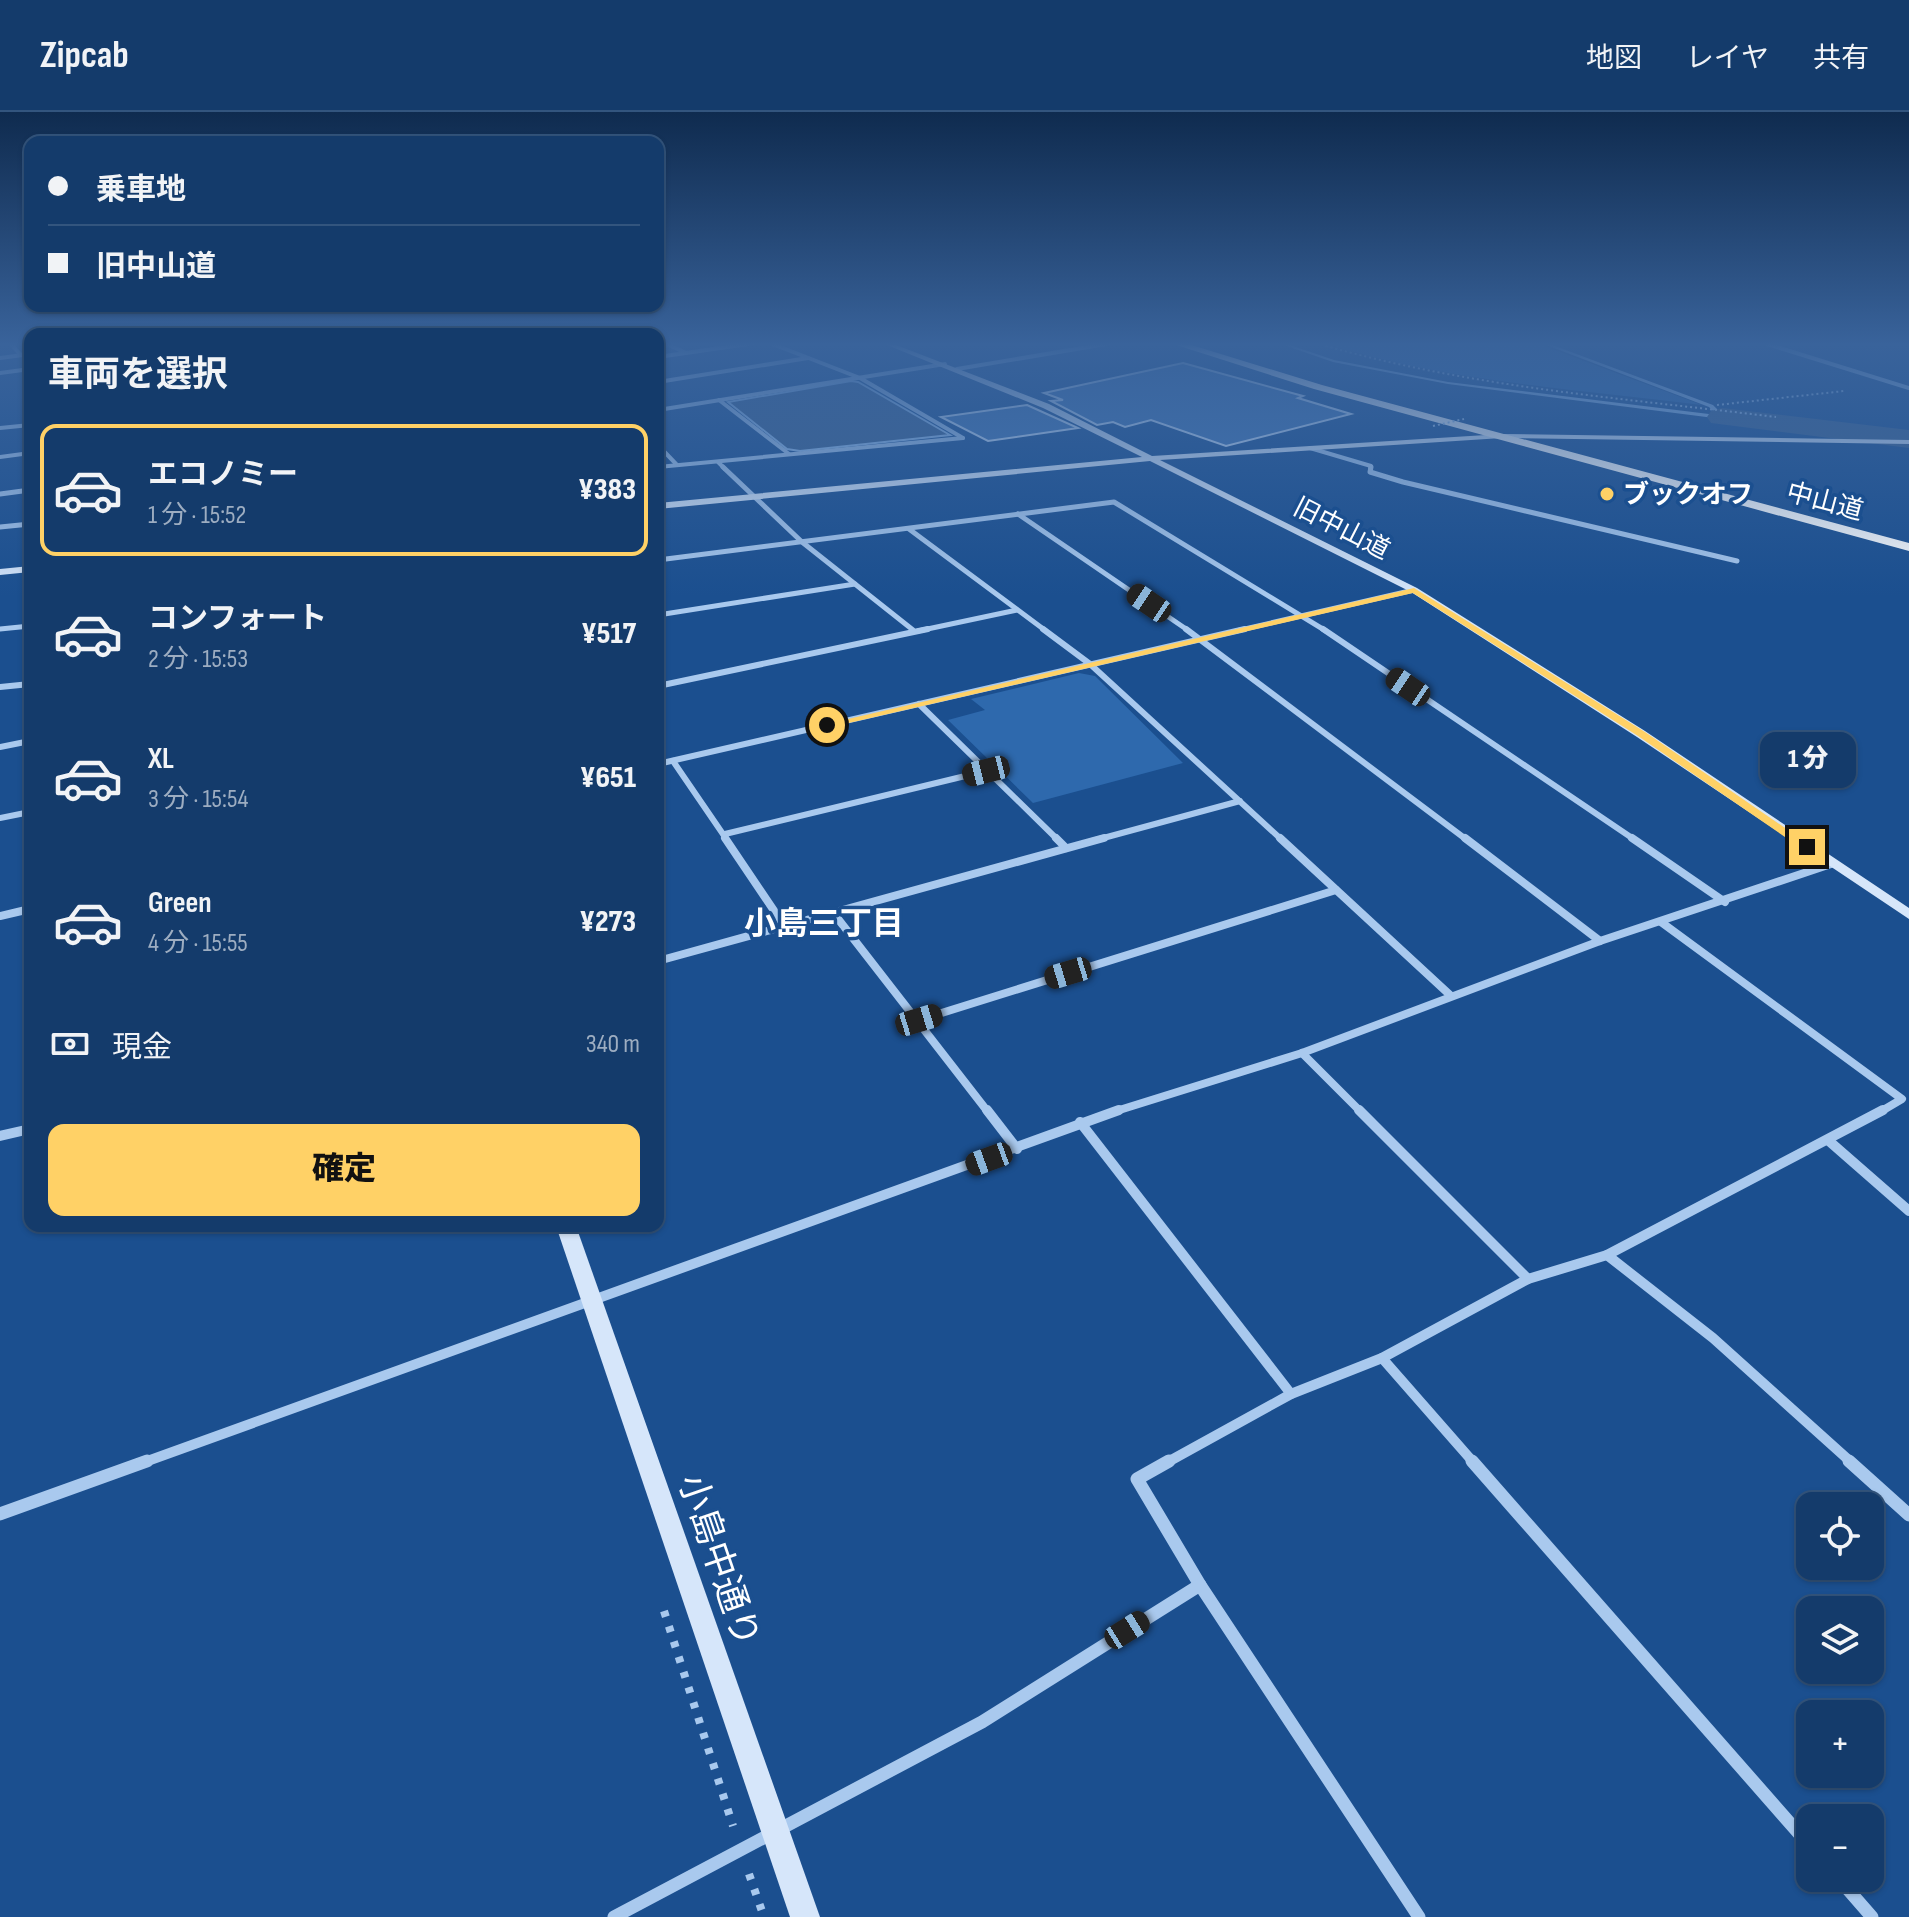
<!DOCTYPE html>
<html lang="ja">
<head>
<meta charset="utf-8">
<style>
	body { margin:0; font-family:"Sofia Sans Condensed","Noto Sans JP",sans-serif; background:#214673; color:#f1f3f6; height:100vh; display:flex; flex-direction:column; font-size:30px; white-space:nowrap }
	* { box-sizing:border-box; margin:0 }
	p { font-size:26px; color:#9dadc1 }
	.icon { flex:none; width:44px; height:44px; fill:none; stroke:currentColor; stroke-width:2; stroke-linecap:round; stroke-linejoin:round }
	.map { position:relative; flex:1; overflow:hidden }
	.drawer { position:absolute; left:24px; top:216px; width:640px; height:904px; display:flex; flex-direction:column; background:#143b6b; border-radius:16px; box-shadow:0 2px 6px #0004,0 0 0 2px #33557e }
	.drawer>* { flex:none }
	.top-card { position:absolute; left:24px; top:24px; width:640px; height:176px; border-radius:16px; box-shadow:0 2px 6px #0004,0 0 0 2px #33557e; display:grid; align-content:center; height:176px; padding:0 24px; background:#143b6b }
	.fabs { position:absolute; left:1796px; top:1380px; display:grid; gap:16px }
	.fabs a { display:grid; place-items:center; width:88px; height:88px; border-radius:16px; background:#143b6b; box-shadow:0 2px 6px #0004,0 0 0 2px #33557e; font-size:40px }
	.end { position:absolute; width:36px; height:36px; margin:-18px; border:10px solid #ffd166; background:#111; box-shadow:0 0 0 4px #111 }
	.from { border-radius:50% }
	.bubble { position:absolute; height:56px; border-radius:16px; background:#143b6b; box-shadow:0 2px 6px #0004,0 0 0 2px #33557e; font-size:26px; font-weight:800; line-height:56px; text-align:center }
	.car { position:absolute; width:24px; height:48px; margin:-24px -12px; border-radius:10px; box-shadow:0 0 6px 2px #0007; background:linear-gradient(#222 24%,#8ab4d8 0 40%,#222 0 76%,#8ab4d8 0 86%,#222 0) }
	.top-card b { display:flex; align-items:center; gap:28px; height:76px; font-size:30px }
	.top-card b+b { border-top:2px solid #33557e }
	.top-card i { width:20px; height:20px; background:#f1f3f6 }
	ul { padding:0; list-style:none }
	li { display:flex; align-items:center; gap:24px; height:132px; margin:0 16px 12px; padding:0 8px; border:4px solid transparent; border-radius:16px }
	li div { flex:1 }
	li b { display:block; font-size:30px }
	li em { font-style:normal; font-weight:800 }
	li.current { border-color:#ffd166 }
	li>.icon { width:72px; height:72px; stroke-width:1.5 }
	h2 { padding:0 24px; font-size:36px; line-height:96px }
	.pay { display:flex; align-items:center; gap:20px; height:88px; padding:0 24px; font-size:30px }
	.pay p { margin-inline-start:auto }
	.action { display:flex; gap:16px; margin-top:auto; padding:16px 24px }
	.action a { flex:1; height:92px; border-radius:16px; background:#ffd166; color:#111; font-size:32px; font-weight:800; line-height:92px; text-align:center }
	header { display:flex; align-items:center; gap:48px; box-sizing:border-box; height:112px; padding:0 40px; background:#143b6b; border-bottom:2px solid #33557e }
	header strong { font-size:38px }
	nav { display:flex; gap:44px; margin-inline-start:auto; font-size:28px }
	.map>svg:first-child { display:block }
	.green { fill:#2e69ad }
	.water { fill:#3c6290; stroke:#9cc4f0; stroke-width:2 }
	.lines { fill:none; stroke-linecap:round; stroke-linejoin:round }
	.stream { fill:#9cc4f0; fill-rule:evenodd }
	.river { fill:#3c6290; fill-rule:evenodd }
	.building { fill:#4478b7; stroke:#cfe3fa; stroke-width:2 }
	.path-far1 { stroke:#a9c9ee; stroke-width:2; stroke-dasharray:2 3; stroke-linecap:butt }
	.path { stroke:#a9c9ee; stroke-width:8; stroke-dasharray:6 10; stroke-linecap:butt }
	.street-far5 { stroke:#a9c9ee; stroke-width:4 }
	.street-far4 { stroke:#a9c9ee; stroke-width:5 }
	.street-far3 { stroke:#a9c9ee; stroke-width:6 }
	.street-far2 { stroke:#a9c9ee; stroke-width:8 }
	.street-far1 { stroke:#a9c9ee; stroke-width:10 }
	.street { stroke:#a9c9ee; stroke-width:13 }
	.secondary { fill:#d6e6fa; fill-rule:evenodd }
	.highway { fill:#fff; fill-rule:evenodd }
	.path-bridge { stroke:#a9c9ee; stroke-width:2; stroke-dasharray:2 3; stroke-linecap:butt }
	.route { fill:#ffd166 }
	.poi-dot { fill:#ffd166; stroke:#1b4f8f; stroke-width:3 }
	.labels { text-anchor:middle; stroke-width:7; stroke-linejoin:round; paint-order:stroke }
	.far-poi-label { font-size:26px; font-weight:bold; fill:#fff; stroke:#1b4f8f; text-anchor:start }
	.far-street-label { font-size:26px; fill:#fff; stroke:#1b4f8f }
	.neighbourhood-label { font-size:32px; font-weight:bold; fill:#fff; stroke:#1b4f8f }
	.near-street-label { font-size:36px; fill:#fff; stroke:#1b4f8f }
</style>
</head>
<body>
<header>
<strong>Zipcab</strong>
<nav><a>地図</a><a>レイヤ</a><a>共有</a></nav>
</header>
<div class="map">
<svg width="1909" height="1805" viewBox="0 0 1909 1805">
	<rect width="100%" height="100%" fill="#1b4f8f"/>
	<g class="green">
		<path d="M1324,231H1536L1702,293C1576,277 1445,270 1324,231Z"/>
		<polygon points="1079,561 1095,564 1183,651 1033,691 948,608 985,598 971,587"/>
	</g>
	<polygon class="water" points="851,269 858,270 950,323 800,339 787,337 728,290"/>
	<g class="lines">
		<polygon class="stream" points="1278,231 1284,231 1334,248 1448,270 1717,303 1709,295 1541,231 1547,231 1713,293 1725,305 1722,307 1448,272 1333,250"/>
		<polygon class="river" points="1722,296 1909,318 1909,336 1711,311 1707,305 1711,299"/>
	</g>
	<g class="building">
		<polygon points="1183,251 1303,284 1298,286 1351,302 1226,334 1151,308 1125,315 1113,310 1097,313 1051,289 1063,288 1044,281"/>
		<polygon points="1027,293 1078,316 988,329 941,305"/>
	</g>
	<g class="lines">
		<g class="path-far1">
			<path d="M1316,231C1465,275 1622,286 1776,305"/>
			<polyline points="1717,293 1844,279"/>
		</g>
		<g class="path">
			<polyline points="664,1499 733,1714"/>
			<polyline points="749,1762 764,1805"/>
		</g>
		<g class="street-far5">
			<polyline points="10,231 21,243"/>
			<polyline points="665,231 686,241"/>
			<polyline points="770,231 860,266 963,326"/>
			<polyline points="1764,231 1909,276"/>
			<polyline points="658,245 755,231"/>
			<polyline points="0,246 30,242"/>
			<polyline points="957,257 1112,231"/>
			<polyline points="0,261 30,257"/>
			<polyline points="658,270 808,246"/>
			<polyline points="719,288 789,342"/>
			<polyline points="658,298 945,252"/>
			<polyline points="0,316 30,313"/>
			<polyline points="658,333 677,353"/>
			<polyline points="1310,336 1371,354 1370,357"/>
			<polyline points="0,345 30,341"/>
			<polyline points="718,350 725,357"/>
			<polyline points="658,355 963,326"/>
		</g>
		<g class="street-far4">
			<polyline points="723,355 802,430 913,518"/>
			<polyline points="1371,355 1370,360 1403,370 1737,449"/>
			<polyline points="0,382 30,378"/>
			<polyline points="1018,402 1189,519"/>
			<polyline points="0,415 30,412"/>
			<polyline points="909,417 1046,519"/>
			<polyline points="658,448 1114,390 1326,519"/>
			<polyline points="658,503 855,472"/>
			<polyline points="0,517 30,514"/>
			<polyline points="918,519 1017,498"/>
			<polyline points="1236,519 1414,478"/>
		</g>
		<g class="street-far3">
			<polyline points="1043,517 1090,552 1282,728"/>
			<polyline points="1186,517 1467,728"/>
			<polyline points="1323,517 1635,728"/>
			<polyline points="658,574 928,517"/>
			<polyline points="0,575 30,572"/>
			<polyline points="919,592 1058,728"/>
			<polyline points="0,635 30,629"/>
			<polyline points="673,649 727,728"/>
			<polyline points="658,652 1245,517"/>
			<polyline points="0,706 30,700"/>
			<polyline points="725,722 986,659"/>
			<polyline points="1096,728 1240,689"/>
		</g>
		<g class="street-far2">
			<polyline points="725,726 785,815"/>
			<polyline points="1056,726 1066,736"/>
			<polyline points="1280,726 1450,883"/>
			<polyline points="1465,726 1600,829"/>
			<polyline points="1632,726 1725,790"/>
			<polyline points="835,803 988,1000"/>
			<polyline points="0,804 30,797"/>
			<polyline points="1661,810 1902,987 1880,1000"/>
			<polyline points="658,849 1104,726"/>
			<polyline points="919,908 1336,778"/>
			<polyline points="1302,941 1361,1000"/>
			<polyline points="1113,1000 1302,941 1600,829 1831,752"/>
		</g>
		<g class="street-far1">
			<polyline points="987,998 1017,1037"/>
			<polyline points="1359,998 1528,1167"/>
			<polyline points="1080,1010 1291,1282"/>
			<polyline points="0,1024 30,1017"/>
			<polyline points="1829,1029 1909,1099"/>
			<polyline points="1607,1143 1713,1226 1852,1351"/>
			<polyline points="1382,1246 1474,1351"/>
			<polyline points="142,1351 1119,998"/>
			<polyline points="1166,1351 1291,1282 1382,1246 1528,1167 1607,1143 1883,998"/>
		</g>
		<g class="street">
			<polyline points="1169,1349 1137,1367 1200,1473 1419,1805"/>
			<polyline points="1472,1349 1810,1734"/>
			<polyline points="1849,1349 1909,1403"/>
			<polyline points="0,1402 147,1349"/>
			<polyline points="1838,1766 1872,1805"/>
			<polyline points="614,1805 982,1610 1200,1473"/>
		</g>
		<g class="secondary">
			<polygon points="882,231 891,231 1049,292 1152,344 1502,322 1909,328 1909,332 1502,326 1160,348 1417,476 1645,619 1909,796 1909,807 1637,625 1411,480 1150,349 658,397 658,391 1142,345 1043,296"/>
			<polygon points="30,454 30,460 0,463 0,457"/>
			<polygon points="556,1114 576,1114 820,1805 790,1805"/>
		</g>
		<polygon class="highway" points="1170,231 1185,231 1322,273 1909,431 1909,439 1314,277"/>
		<polyline class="path-bridge" points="1433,314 1464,307"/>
	</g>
	<linearGradient id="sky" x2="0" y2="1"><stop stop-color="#0f2b4f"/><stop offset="0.48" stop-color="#39639b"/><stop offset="1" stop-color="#39639b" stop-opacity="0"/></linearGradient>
	<rect width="1909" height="484" fill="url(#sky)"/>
	<polygon class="route" points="1414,476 1645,620 1813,735 1804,738 1638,624 1413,481 827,616 822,613"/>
	<circle class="poi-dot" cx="1607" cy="382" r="8"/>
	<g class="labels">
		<g class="far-poi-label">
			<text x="1623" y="391">ブックオフ</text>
		</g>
		<g class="far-street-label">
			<text transform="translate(1825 389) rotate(15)" y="9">中山道</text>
			<text transform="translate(1342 416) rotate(27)" y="9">旧中山道</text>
		</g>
		<g class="neighbourhood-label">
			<text x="824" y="822">小島三丁目</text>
		</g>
		<g class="near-street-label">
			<text transform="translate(720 1448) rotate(71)" y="13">小島中通り</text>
		</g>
	</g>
</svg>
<div class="fabs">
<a><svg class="icon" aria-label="locate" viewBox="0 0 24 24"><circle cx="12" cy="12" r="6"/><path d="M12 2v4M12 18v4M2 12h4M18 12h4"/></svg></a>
<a><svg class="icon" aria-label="layers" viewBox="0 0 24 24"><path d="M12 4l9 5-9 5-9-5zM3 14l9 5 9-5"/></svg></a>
<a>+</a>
<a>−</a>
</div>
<i class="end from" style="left:827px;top:613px"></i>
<i class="end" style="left:1807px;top:735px"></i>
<div class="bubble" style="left:1760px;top:620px;width:96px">1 分</div>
<i class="car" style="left:1149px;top:491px;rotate:304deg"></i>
<i class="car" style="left:1408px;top:575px;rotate:304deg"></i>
<i class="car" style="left:986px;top:659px;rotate:256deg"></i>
<i class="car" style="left:1068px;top:861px;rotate:253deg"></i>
<i class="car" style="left:919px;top:908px;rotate:73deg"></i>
<i class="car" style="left:989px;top:1047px;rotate:250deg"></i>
<i class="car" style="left:1127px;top:1518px;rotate:58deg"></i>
<div class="top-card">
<b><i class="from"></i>乗車地</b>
<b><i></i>旧中山道</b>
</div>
<section class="drawer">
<h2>車両を選択</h2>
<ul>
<li class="current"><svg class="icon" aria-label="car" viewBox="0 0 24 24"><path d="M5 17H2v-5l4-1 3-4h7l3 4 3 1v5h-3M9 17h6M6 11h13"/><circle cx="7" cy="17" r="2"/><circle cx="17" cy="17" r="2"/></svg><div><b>エコノミー</b><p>1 分 · 15:52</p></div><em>¥383</em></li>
<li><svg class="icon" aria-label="car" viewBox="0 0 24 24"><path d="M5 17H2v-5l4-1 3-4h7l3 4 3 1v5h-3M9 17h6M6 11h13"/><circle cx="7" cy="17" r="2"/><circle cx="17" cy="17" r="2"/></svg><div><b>コンフォート</b><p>2 分 · 15:53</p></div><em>¥517</em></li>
<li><svg class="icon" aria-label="car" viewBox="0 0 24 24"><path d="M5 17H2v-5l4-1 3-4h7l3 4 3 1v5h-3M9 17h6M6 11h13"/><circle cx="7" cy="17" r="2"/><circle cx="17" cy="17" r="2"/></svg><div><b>XL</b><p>3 分 · 15:54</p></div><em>¥651</em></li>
<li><svg class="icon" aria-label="car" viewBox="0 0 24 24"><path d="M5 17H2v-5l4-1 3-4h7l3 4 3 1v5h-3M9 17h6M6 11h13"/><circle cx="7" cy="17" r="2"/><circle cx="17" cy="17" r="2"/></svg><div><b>Green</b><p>4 分 · 15:55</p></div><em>¥273</em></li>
</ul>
<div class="pay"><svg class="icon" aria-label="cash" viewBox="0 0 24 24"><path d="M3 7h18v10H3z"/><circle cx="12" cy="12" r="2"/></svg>現金<p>340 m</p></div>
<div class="action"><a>確定</a></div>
</section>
</div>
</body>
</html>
